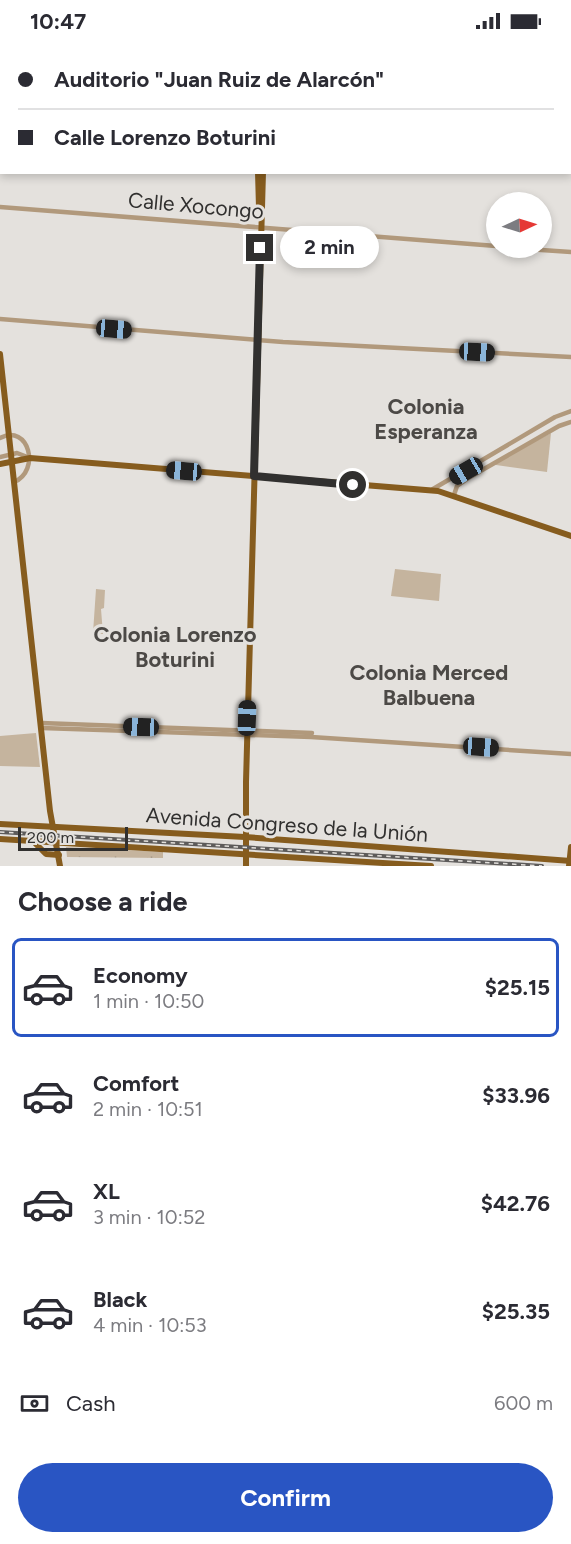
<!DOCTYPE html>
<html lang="en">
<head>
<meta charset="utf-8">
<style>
	body { margin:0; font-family:Figtree,sans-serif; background:#f2f2f3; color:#2b2b33; height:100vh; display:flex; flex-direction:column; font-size:22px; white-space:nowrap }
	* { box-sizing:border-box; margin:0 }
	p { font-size:20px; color:#7c7c81 }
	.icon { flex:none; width:33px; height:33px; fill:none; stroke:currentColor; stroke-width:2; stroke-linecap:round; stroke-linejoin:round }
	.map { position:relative; height:824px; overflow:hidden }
	.side { display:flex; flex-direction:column; background:#fff; flex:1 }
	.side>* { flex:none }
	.hud { position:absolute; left:0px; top:0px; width:572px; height:132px; box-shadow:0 3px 9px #0003; display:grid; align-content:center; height:132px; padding:0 18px; background:#fff }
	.needle { width:39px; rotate:86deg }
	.buttons { position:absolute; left:486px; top:150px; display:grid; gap:12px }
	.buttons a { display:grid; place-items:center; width:66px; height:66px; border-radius:50%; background:#fff; box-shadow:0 3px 9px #0003; font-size:30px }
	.scale { position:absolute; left:18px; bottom:15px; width:110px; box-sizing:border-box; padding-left:6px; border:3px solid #31302f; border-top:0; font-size:16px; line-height:21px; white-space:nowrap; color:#31302f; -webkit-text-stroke:4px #e4e1dd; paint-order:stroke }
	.end { position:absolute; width:27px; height:27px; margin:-14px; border:8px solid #31302f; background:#fff; box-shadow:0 0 0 3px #fff }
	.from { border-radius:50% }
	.bubble { position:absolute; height:42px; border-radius:21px; background:#fff; box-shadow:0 3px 9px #0003; font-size:20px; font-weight:700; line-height:42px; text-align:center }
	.car { position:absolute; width:18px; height:36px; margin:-18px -9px; border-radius:8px; box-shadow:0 0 4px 2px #0007; background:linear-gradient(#222 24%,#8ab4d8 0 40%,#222 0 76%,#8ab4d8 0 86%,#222 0) }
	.hud b { display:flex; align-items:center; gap:21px; height:57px; font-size:22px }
	.hud b+b { border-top:2px solid #e1e1e2 }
	.hud i { width:15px; height:15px; background:#2b2b33 }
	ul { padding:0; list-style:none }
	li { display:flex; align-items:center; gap:18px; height:99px; margin:0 12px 9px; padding:0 6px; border:3px solid transparent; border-radius:9px }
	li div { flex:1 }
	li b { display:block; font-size:22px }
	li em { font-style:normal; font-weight:700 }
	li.current { border-color:#2955c3 }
	li>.icon { width:54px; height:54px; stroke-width:1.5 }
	h2 { padding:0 18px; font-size:27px; line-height:72px }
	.pay { display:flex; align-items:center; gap:15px; height:66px; padding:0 18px; font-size:22px }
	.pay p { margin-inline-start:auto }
	.primary-button { display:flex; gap:12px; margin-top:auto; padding:12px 18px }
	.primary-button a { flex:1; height:69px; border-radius:36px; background:#2955c3; color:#fff; font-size:24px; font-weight:700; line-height:69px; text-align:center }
	.status { display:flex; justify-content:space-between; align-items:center; height:42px; padding:0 30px; background:#fff; direction:ltr }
	.status svg { height:16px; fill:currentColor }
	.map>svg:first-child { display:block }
	.grass { fill:url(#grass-tufts) }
	.green { fill:#c5b49e }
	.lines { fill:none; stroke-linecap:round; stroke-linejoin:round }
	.minor { stroke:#b1997c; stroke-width:4.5 }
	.major { stroke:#865c1e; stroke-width:6 }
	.highway { stroke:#6f490a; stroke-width:7 }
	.rail-casing { stroke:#5d5b5a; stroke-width:4 }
	.rail { stroke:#e4e1dd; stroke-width:1.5; stroke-dasharray:4.5; stroke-linecap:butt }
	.route { stroke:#31302f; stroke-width:8 }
	.labels { text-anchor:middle; stroke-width:6; stroke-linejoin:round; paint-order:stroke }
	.street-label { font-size:21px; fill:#31302f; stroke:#e4e1dd }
	.neighbourhood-label { font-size:22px; font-weight:bold; fill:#4c4946; stroke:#e4e1dd }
</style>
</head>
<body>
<div class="status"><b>10:47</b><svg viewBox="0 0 49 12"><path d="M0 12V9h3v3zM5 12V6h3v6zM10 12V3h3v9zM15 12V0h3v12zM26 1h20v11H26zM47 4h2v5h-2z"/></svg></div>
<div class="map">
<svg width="571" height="824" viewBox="0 0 571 824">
	<defs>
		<pattern id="grass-tufts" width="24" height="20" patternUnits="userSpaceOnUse" patternTransform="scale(1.5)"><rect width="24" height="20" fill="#c5b49e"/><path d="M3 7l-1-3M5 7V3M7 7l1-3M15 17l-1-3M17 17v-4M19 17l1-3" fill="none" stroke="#a19381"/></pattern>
	</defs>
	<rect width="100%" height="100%" fill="#e4e1dd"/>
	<polygon class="grass" points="66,805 163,810 163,816 67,815"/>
	<g class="green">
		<polygon points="551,391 547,430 496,423 495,421"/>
		<polygon points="395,527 441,532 439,559 391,554"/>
		<polygon points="96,547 105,548 104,566 101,567 103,592 93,591"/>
		<polygon points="36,691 40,725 0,724 0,694"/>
	</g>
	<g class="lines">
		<g class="minor">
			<polyline points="54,0 54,2"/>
			<polyline points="0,165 496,204"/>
			<polyline points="512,206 571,210"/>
			<polyline points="0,277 283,300 571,315"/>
			<path d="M0,396C29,381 41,429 14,440"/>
			<polyline points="0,415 17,411 30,416"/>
			<polyline points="433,447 555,375 571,369"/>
			<polyline points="454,453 457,444 470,435 559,384 571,380"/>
			<polyline points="41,681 312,691"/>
			<polyline points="42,686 311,695 571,712"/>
		</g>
		<g class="major">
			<polyline points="260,2 260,0"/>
			<polyline points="570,75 571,75"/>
			<polyline points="258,130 259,166"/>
			<polyline points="0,312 50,769 60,824"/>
			<polyline points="0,422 30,416 438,449 571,494"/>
			<polyline points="0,782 245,795 571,819"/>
			<polyline points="0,797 431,824"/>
			<polyline points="32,798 46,812 59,813"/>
			<polyline points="246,824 246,740 263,130"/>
			<polyline points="569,824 571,805"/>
		</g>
		<g class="highway">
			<polyline points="0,26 2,26"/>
			<polyline points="570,26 571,26"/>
			<polyline points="0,39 2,39"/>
			<polyline points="570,69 571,69"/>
		</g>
		<g class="rail-casing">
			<g id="rail">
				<polyline points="0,32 2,32"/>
				<polyline points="0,790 542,824"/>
			</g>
		</g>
		<use href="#rail" class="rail"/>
	</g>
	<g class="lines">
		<polyline class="route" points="260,206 254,434 353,443"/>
	</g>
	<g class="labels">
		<g class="street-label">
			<text transform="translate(196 164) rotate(5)" y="7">Calle Xocongo</text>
			<text transform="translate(287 783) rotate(4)" y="7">Avenida Congreso de la Unión</text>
		</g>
		<g class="neighbourhood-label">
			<text x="426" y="372">Colonia<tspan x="426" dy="25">Esperanza</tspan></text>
			<text x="175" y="600">Colonia Lorenzo<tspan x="175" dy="25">Boturini</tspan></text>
			<text x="429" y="638">Colonia Merced<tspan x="429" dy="25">Balbuena</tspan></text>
		</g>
	</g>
</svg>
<div class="buttons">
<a><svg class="needle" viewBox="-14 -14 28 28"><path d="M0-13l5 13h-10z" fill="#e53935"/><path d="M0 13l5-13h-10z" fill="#7c7c81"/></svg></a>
</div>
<div class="scale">200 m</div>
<i class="end from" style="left:353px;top:443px"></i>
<i class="end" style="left:260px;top:206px"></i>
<div class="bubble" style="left:280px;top:184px;width:99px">2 min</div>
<i class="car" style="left:114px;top:287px;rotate:95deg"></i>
<i class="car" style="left:477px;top:310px;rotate:93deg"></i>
<i class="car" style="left:184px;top:429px;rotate:275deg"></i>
<i class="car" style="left:466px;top:429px;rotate:240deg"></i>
<i class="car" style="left:247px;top:676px;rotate:2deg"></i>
<i class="car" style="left:141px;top:685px;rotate:272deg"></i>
<i class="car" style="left:481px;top:705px;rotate:94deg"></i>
<div class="hud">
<b><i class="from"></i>Auditorio &quot;Juan Ruiz de Alarcón&quot;</b>
<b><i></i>Calle Lorenzo Boturini</b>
</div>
</div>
<section class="side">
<h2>Choose a ride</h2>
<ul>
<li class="current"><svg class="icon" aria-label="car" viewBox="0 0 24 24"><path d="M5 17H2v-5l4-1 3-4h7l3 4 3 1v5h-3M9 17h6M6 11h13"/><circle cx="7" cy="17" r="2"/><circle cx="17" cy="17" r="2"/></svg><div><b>Economy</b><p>1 min · 10:50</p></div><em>$25.15</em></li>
<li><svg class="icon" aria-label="car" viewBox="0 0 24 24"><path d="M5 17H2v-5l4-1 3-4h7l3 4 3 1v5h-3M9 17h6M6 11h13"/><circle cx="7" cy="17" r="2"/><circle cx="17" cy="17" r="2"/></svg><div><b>Comfort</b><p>2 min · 10:51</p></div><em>$33.96</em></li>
<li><svg class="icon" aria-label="car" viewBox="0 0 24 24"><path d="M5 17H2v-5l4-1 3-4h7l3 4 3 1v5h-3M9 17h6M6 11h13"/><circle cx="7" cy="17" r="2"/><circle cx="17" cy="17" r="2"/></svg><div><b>XL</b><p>3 min · 10:52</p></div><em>$42.76</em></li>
<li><svg class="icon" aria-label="car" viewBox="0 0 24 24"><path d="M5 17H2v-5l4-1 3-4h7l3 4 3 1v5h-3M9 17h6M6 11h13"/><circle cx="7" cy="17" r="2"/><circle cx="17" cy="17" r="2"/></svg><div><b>Black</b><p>4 min · 10:53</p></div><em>$25.35</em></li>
</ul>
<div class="pay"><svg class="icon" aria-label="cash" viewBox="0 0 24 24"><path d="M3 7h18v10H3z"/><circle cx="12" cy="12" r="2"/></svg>Cash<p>600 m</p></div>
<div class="primary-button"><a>Confirm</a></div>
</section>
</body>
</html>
